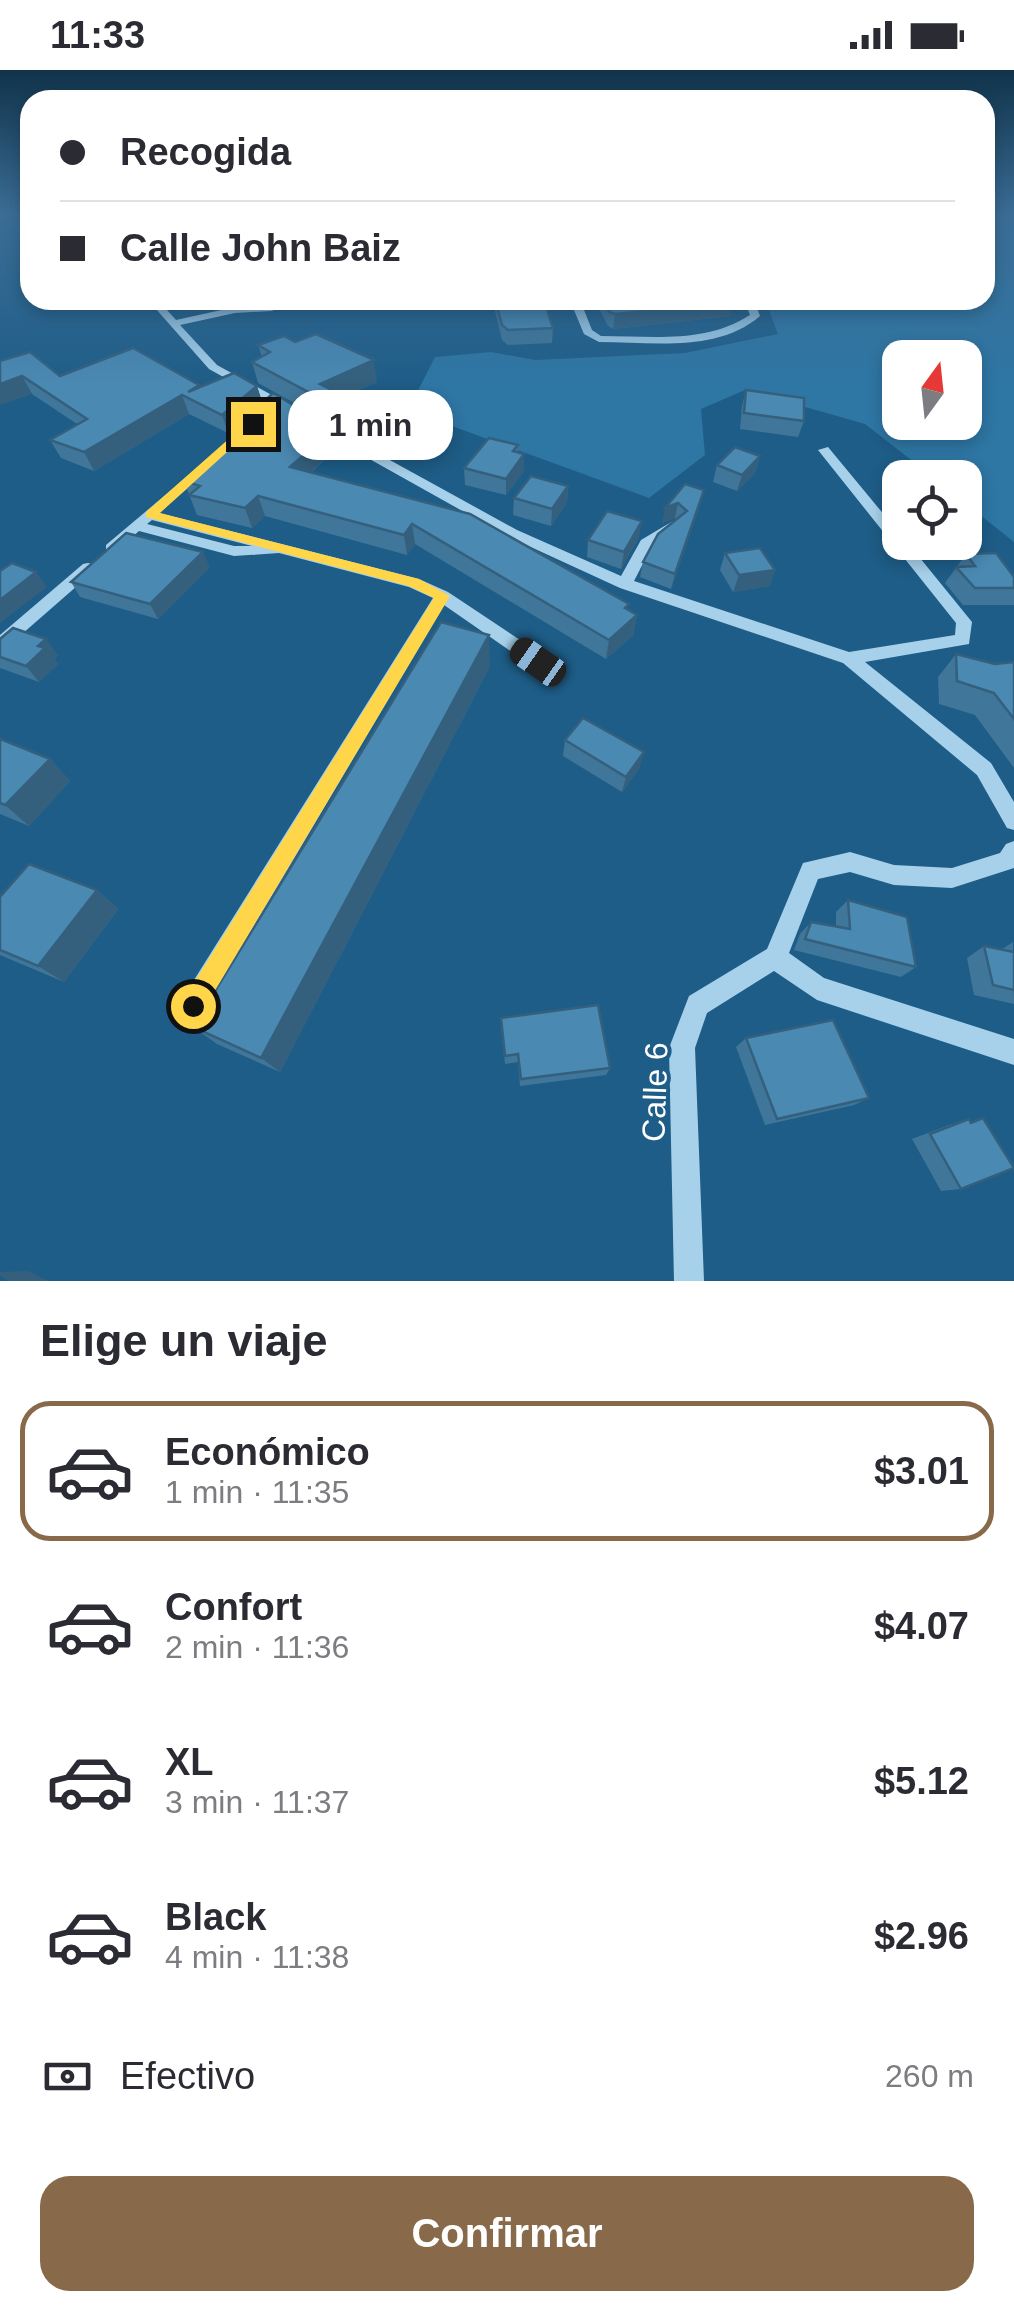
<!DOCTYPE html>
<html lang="es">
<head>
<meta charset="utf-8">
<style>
	body { margin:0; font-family:Arial,sans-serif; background:#f2f2f3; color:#2b2b33; height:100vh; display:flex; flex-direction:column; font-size:38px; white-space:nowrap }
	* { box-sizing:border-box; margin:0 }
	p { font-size:32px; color:#7c7c81 }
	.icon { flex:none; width:55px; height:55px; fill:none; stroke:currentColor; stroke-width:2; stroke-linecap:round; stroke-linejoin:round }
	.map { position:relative; height:1211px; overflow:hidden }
	.panel { display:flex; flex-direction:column; background:#fff; flex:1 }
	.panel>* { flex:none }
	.top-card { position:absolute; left:20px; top:20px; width:975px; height:220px; border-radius:30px; box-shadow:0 5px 15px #0003; display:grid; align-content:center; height:220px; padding:0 40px; background:#fff }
	.needle { width:65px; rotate:15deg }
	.fabs { position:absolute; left:882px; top:270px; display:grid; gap:20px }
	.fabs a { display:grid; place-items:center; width:100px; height:100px; border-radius:20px; background:#fff; box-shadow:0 5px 15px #0003; font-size:50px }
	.end { position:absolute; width:45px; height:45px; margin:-22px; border:12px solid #ffd54a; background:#111; box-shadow:0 0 0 5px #111 }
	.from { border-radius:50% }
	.bubble { position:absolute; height:70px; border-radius:30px; background:#fff; box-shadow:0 5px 15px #0003; font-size:32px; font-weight:700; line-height:70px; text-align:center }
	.car { position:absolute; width:30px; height:60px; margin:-30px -15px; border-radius:12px; box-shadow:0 0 8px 2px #0007; background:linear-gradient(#222 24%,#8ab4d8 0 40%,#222 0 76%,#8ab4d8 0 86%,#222 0) }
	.top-card b { display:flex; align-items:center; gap:35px; height:95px; font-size:38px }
	.top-card b+b { border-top:2px solid #e1e1e2 }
	.top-card i { width:25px; height:25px; background:#2b2b33 }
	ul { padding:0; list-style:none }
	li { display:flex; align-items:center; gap:30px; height:140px; margin:0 20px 15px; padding:0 20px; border:5px solid transparent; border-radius:30px }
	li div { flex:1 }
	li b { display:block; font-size:38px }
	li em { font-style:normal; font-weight:700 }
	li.active { border-color:#886a4a }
	li>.icon { width:90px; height:90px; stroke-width:1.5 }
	h2 { padding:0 40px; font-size:45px; line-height:120px }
	.pay { display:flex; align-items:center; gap:25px; height:110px; padding:0 40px; font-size:38px }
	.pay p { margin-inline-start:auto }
	.primary-button { display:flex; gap:20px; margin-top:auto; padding:20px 40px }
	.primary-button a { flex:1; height:115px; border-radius:30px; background:#886a4a; color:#fff; font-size:40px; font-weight:700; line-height:115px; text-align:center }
	.status { display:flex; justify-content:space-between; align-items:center; height:70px; padding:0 50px; background:#fff; direction:ltr }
	.status svg { height:28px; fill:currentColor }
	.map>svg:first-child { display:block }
	.green { fill:#2e76a4; fill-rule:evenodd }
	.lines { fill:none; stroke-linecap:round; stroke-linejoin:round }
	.minor { fill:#a7d1eb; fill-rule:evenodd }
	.wall { fill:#407699 }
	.shaded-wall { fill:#34607d }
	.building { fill:#4a89b2; stroke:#34607d; stroke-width:2.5 }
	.route { fill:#ffd54a }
	.labels { text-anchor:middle; stroke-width:8; stroke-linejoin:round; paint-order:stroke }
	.near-street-label { font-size:32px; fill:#fff; stroke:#1e5d87 }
</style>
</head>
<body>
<div class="status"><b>11:33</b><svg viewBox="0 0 49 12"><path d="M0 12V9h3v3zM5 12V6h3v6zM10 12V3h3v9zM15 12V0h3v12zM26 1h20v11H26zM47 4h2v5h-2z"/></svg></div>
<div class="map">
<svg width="1014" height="1211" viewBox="0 0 1014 1211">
	<rect width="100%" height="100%" fill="#1e5d87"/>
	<path class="green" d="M985,145H1014V472L965,433V408L933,407L865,354L745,320L701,339L705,385L649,428L408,340L435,287L491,282L535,290L685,283L778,264L765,230H985ZM900,288H965V352H900Z"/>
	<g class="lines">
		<g class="minor">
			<polygon points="148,230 158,230 176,250 235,237 275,236 277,238 272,241 235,243 180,255 217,295 517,460 621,506 641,470 673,451 680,455 652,476 634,511 849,582 955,565 956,553 818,380 828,377 900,464 900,472 907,472 972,552 969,574 865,592 991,693 1014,732 1014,760 1007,758 977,705 843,593 620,518 507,466 209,299"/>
			<path d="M521,230H580L592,260L601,266C652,266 705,274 750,245L744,230H754L760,246C717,283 652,272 599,272L584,264L571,233L461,239L456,236L461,233Z"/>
			<path d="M201,395L208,399L206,402L159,443L419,509L448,522L544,586L547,591L544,596H532L444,535L202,944L193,947L184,944L181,935L184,926L433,528L409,517L279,483L234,486L139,461L116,481H106V475ZM152,450L252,476H234L147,454Z"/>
			<polygon points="88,493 93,494 96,498 93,502 6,578 0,580 0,565 83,494"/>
			<polygon points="1014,771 1014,798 952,818 894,815 850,802 818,809 789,883 824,908 1014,969 1014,995 817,930 774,901 707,943 695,978 704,1211 674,1211 669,978 689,926 767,879 803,793 850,782 894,795 952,798 1000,783 1006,774"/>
		</g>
	</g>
	<g class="wall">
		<polygon points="30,145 30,168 17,160 11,149"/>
		<polygon points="494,230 544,230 553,258 552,273 508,275 502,270 495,241"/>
		<polygon points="587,230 729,230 731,246 613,259 608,256 597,235 590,236"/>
		<polygon points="258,275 377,312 345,326 350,349 336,356 258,313 252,292 262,287"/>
		<polygon points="0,291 60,306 199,315 199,317 257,316 262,333 326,371 323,373 326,388 311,403 628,539 637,545 633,565 606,589 415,474 407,485 265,446 252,458 197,445 184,411 236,365 234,360 255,340 228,363 189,344 94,401 61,388 50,370 77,354 32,324"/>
		<polygon points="746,320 804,351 798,367 740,359 742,336"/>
		<polygon points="518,375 518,383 524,384 524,401 506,425 465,415 464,398"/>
		<polygon points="760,386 755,403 737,421 713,412 717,395"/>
		<polygon points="685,414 700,435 671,519 640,507 643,492 677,449 675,448 662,453"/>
		<polygon points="568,416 567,432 551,456 513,445 514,428"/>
		<polygon points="639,467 621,499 587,487 588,470"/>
		<polygon points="725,483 775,500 769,516 733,522 720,500"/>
		<polygon points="966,484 1014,507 1014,535 963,535 945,513"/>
		<polygon points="210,497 158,549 80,527 71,512"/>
		<polygon points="0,569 58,585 54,589 58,594 39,612 0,598"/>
		<polygon points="956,584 995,594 1014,592 1014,698 975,645 939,634 938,607"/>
		<polygon points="490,596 280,1002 217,974 193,957"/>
		<polygon points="0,669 50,689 70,711 29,756 0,744"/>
		<polygon points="565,670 640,697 622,722 563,686"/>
		<polygon points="97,820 118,839 64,912 0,885 0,827"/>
		<polygon points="848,830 916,897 901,907 794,880 800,864 811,852 836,857 836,842"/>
		<polygon points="1013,872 1014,934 974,925 967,888 984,876 1001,880"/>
		<polygon points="501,957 610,998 606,1005 520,1016 518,992 505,994"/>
		<polygon points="746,968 869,1028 854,1035 765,1055 736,977"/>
		<polygon points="983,1048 961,1119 941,1121 912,1069 949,1055 969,1049 970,1052"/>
	</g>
	<g class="shaded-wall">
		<polygon points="734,232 731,246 613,259 615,244"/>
		<polygon points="374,290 377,312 330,334 320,314"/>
		<polygon points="22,306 32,324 0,335 0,314"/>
		<polygon points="257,316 263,334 228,363 222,345"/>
		<polygon points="182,325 189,344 94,401 84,382"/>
		<polygon points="346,327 350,349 336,356 331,334"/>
		<polygon points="321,352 326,371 323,373 326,388 295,417 290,397 301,363"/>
		<polygon points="524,384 524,401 506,425 506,409"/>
		<polygon points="760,386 755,403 737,421 742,405"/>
		<polygon points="568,416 567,432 551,456 552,439"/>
		<polygon points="704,420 700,435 671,519 675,504"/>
		<polygon points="258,426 265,446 252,458 245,438"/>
		<polygon points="678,433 675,448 662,453 665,438"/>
		<polygon points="642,451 639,467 621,499 624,482"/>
		<polygon points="412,454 415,474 407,485 404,465"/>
		<polygon points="203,482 210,497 158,549 150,534"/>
		<polygon points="775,500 769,516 733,522 739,505"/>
		<polygon points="36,502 47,517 0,553 0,530"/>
		<polygon points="637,545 633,565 606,589 609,570"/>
		<polygon points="489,565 490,596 280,1002 261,988"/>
		<polygon points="46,569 58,585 54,589 58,594 39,612 26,596 38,576"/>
		<polygon points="644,682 640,697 622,722 626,707"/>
		<polygon points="50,689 70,711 29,756 5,735"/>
		<polygon points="97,820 118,839 64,912 38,896"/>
		<polygon points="28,1201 48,1211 9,1211 0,1206 0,1202"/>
	</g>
	<g class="building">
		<polygon points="28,145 30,145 30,160 11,149"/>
		<polygon points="495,230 544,230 553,258 508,260 502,255"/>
		<polygon points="603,230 729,230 734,232 615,244 609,242"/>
		<polygon points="316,264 374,290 320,314 346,327 331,334 252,292 270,282 258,275 284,266 295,272"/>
		<polygon points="133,278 199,315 188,322 234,303 257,316 222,345 182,325 84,382 50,370 87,349 22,306 0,314 0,291 30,282 60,306"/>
		<polygon points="746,320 804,328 804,351 744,343"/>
		<polygon points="273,323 321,352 301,363 322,369 290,397 470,444 629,534 625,538 637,545 609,570 412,454 404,465 258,426 245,438 189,425 200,416 184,411 241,361 234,360"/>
		<polygon points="489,368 518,375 513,381 524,384 506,409 464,398"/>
		<polygon points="735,377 760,386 742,405 717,395"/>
		<polygon points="531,406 568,416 552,439 514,428"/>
		<polygon points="685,414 704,420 675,504 643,492 658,464 687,441 678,433 665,438"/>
		<polygon points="607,441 642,451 624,482 588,470"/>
		<polygon points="126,463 203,482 150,534 71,512"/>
		<polygon points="760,478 775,500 739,505 725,483"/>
		<polygon points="996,483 1014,507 1014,518 975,518 956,497 975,496 966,484"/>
		<polygon points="12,493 36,502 0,530 0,501"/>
		<polygon points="441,552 489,565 261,988 193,957"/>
		<polygon points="13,558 46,569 38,576 45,578 26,596 0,587 0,569"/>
		<polygon points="956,584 995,594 1014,592 1014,649 994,623 957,611"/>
		<polygon points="583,648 644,682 626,707 565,670"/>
		<polygon points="0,669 50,689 5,735 0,733"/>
		<polygon points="29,794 97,820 38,896 0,880 0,827"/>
		<polygon points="848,830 907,847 916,897 805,869 811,852 850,859"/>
		<polygon points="984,876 1014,882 1014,920 993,915"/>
		<polygon points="598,935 610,998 521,1009 518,984 505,986 501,948"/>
		<polygon points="833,950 869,1028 777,1049 746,968"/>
		<polygon points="983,1048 1014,1098 961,1119 930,1064 969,1049 971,1053"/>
	</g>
	<linearGradient id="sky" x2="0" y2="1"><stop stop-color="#10334a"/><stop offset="0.46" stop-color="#3b6d96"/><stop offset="1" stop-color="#3b6d96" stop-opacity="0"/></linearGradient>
	<rect width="1014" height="315" fill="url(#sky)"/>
	<polygon class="route" points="249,351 258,354 160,443 419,509 450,526 201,944 193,947 182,936 185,927 434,528 409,516 146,447 146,442"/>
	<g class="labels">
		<g class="near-street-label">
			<text transform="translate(655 1022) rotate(-88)" y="11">Calle 6</text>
		</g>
	</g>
</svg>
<div class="fabs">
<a><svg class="needle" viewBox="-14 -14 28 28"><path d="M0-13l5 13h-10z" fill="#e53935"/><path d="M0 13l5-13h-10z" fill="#7c7c81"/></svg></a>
<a><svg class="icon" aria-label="locate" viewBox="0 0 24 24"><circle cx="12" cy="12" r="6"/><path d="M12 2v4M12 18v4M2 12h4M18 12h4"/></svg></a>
</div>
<i class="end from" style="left:193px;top:936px"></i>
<i class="end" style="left:253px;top:354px"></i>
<div class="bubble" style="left:288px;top:320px;width:165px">1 min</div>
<i class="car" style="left:538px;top:592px;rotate:305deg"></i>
<div class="top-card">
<b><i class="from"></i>Recogida</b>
<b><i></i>Calle John Baiz</b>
</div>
</div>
<section class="panel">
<h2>Elige un viaje</h2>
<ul>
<li class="active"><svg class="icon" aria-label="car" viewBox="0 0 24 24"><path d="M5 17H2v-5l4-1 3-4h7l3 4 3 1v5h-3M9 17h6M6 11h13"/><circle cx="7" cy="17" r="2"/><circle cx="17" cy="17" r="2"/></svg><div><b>Económico</b><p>1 min · 11:35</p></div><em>$3.01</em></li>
<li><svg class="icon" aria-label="car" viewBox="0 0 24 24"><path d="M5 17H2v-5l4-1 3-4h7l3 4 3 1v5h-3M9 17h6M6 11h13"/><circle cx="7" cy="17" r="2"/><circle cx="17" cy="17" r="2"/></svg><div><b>Confort</b><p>2 min · 11:36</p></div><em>$4.07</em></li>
<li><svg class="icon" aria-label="car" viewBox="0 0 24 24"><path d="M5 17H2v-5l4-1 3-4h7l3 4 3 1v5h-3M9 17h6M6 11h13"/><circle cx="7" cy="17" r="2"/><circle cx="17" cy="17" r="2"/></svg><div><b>XL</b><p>3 min · 11:37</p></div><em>$5.12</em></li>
<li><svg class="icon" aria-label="car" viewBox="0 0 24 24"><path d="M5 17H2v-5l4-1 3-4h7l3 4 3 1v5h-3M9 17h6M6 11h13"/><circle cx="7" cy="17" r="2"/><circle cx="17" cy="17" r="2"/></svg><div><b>Black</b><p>4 min · 11:38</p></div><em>$2.96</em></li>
</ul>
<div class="pay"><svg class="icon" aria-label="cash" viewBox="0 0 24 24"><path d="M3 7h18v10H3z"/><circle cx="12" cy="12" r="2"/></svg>Efectivo<p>260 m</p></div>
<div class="primary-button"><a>Confirmar</a></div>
</section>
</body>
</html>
